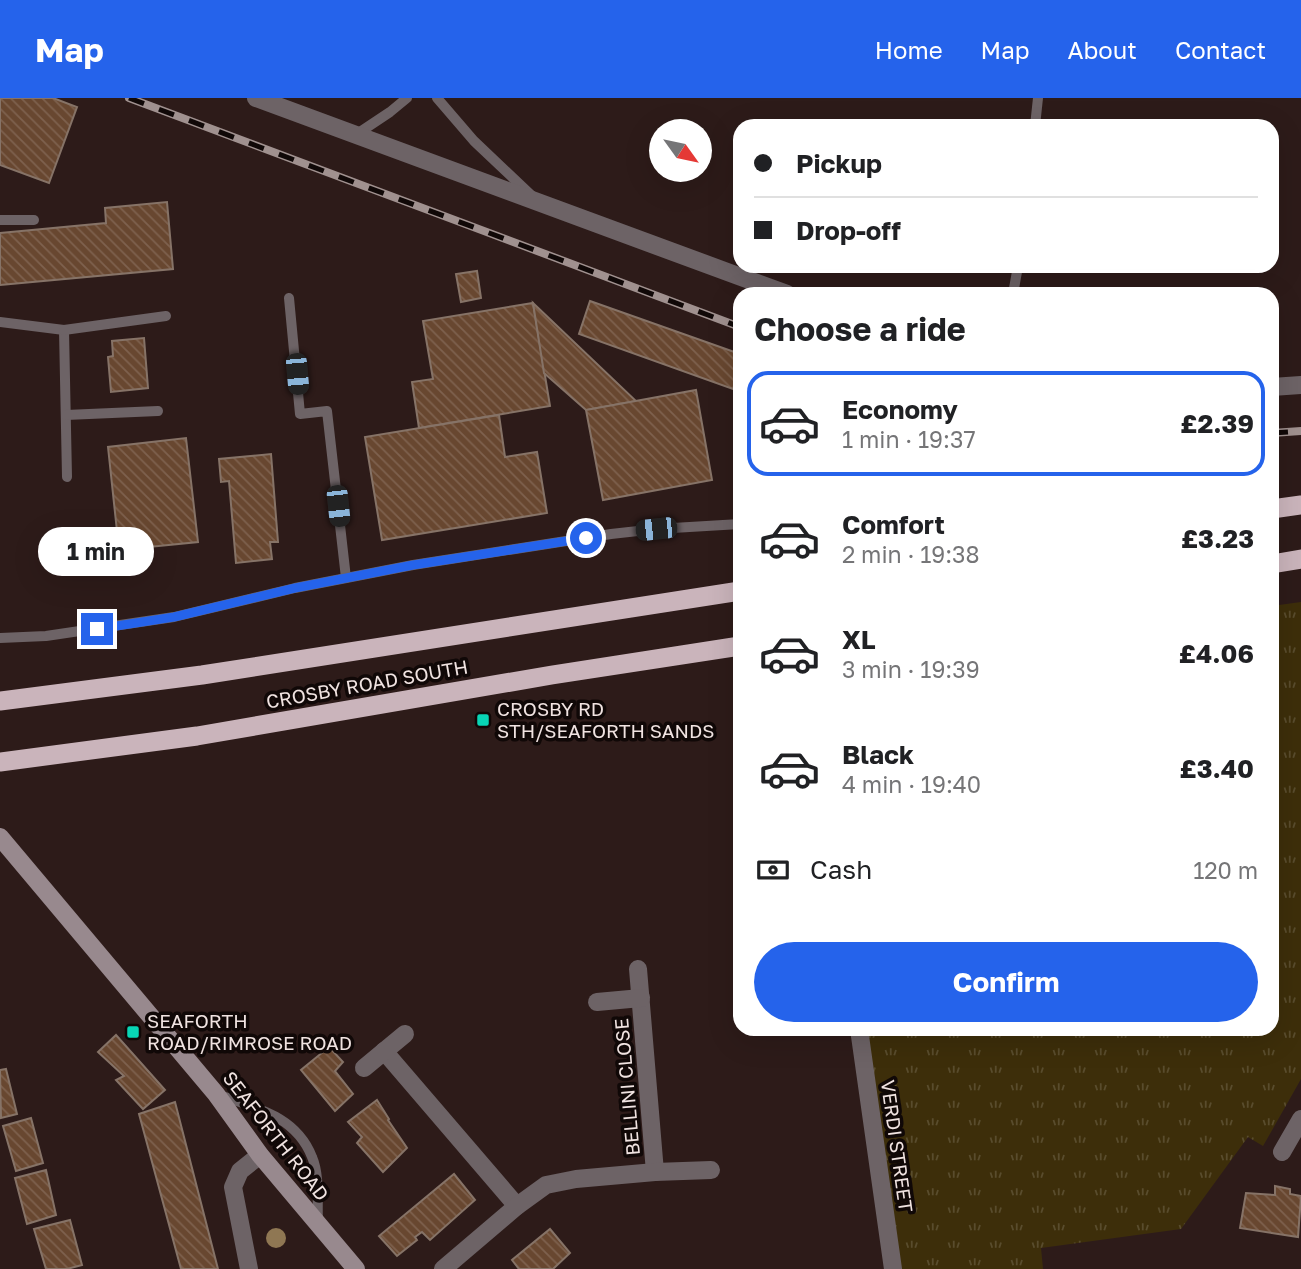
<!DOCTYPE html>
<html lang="en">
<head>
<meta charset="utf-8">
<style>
	body { margin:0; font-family:"Golos Text",sans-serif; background:#f6f6f6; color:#202124; height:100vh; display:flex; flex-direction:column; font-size:26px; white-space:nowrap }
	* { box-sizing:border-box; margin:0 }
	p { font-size:23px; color:#757577 }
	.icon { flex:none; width:38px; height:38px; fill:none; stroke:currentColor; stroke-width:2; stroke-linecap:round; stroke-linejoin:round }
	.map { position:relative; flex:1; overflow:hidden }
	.details { position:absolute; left:733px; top:189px; width:546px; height:749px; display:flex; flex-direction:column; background:#fff; border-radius:21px; box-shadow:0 7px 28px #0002 }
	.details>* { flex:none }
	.top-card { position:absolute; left:733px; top:21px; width:546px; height:154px; border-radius:21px; box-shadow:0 7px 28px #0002; display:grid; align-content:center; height:154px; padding:0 21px; background:#fff }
	.needle { width:46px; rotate:123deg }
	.controls { position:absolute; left:649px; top:21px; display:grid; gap:14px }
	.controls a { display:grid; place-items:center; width:63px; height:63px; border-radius:50%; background:#fff; box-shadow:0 7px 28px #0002; font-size:35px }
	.end { position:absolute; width:32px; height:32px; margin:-16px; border:9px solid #2563eb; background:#fff; box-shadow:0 0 0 4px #fff }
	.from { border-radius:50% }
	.bubble { position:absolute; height:49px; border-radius:24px; background:#fff; box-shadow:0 7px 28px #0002; font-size:23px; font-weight:700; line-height:49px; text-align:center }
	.car { position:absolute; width:21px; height:42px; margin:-21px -10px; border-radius:9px; box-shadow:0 0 5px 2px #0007; background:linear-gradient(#222 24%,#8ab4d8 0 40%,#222 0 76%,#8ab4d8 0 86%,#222 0) }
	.top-card b { display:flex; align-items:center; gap:24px; height:66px; font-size:26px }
	.top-card b+b { border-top:2px solid #e0e0e0 }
	.top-card i { width:18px; height:18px; background:#202124 }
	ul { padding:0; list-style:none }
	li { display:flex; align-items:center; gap:21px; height:105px; margin:0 14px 10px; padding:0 7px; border:4px solid transparent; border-radius:21px }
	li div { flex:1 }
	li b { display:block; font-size:26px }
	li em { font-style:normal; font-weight:700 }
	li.selected { border-color:#2563eb }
	li>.icon { width:63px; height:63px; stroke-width:1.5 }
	h2 { padding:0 21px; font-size:32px; line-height:84px }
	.pay { display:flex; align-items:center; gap:18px; height:77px; padding:0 21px; font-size:26px }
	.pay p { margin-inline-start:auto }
	.action { display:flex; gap:14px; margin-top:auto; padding:14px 21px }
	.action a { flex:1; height:80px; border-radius:42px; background:#2563eb; color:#fff; font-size:28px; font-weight:700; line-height:80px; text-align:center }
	header { display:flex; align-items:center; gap:42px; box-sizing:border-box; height:98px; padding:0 35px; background:#2563eb; color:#fff }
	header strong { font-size:33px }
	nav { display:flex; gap:38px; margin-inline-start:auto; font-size:24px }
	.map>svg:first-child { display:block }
	.grass { fill:url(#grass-tufts) }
	.building { fill:url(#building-back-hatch); stroke:#867367; stroke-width:2 }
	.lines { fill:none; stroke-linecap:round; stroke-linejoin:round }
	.service { stroke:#6d6366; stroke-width:10 }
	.minor { stroke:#6d6366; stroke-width:18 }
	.secondary { stroke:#98898e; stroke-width:18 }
	.trunk { stroke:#cab4bb; stroke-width:19 }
	.rail-casing { stroke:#a0918f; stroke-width:8 }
	.rail { stroke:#100807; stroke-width:5; stroke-dasharray:16; stroke-linecap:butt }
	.tree { fill:#8f7753 }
	.route { stroke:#2563eb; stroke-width:9 }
	.poi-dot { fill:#08d5b5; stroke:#100807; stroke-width:2.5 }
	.labels { text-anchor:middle; stroke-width:7; stroke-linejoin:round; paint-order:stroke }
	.street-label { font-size:19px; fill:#f0e3e1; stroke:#100807 }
	.poi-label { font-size:19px; fill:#f0e3e1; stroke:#100807; text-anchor:start }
</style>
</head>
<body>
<header>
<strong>Map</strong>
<nav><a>Home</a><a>Map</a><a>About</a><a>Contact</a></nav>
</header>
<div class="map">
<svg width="1301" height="1171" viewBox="0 0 1301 1171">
	<defs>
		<pattern id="grass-tufts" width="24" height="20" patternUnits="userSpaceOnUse" patternTransform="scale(1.75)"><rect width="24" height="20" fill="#3d2e0a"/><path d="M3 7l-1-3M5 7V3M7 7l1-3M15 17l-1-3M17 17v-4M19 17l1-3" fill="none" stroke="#594c2d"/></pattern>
		<pattern id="building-back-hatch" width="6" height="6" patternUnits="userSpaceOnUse" patternTransform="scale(1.75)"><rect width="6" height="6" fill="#684730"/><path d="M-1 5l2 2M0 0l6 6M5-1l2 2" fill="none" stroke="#7e614e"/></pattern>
	</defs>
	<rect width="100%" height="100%" fill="#2d1b19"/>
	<polygon class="grass" points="1301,504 1301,981 1263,1048 1248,1039 1181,1131 1041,1150 1043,1171 898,1171 866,931 1272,931 1272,508"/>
	<g class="building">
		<polygon points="0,0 53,0 77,9 49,85 0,67"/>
		<polygon points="167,104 173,171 0,187 0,135 106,125 105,110"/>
		<polygon points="477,173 481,200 461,204 456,176"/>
		<polygon points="590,203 740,256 740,270 733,291 579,236"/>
		<polygon points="533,205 550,308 419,330 412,284 433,281 423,223"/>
		<polygon points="533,205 636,303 586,312 544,275"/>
		<polygon points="144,240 148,290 111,294 108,259 113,258 112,243"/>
		<polygon points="696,292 712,382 603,402 586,312"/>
		<polygon points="499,317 505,359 537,354 547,415 382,442 365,339"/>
		<polygon points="186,340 198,444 119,452 108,349"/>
		<polygon points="271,356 278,444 270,444 272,461 236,465 229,383 221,384 219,361"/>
		<polygon points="116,937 165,992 143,1011 116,982 124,978 98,954"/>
		<polygon points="329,949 343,964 335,973 353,996 335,1013 301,972"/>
		<polygon points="6,971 17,1016 1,1020 0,972"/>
		<polygon points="377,1002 389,1021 388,1022 407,1050 383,1074 357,1045 362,1039 348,1024"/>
		<polygon points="175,1004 218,1171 181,1171 139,1016"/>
		<polygon points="31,1020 43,1065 16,1073 3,1028"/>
		<polygon points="46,1072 56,1117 27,1126 15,1080"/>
		<polygon points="454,1076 475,1102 430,1142 422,1134 415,1139 417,1142 397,1158 379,1138"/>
		<polygon points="1275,1088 1290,1091 1290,1096 1301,1098 1298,1139 1240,1130 1246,1095 1275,1097"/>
		<polygon points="70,1122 82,1167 67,1171 46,1171 34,1131"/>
		<polygon points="550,1131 570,1155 553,1171 519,1171 512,1162"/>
	</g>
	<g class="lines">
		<g class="service">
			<polyline points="437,0 474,43 532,98"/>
			<polyline points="1035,28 1038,0"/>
			<polyline points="357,36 390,14 407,0"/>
			<polyline points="0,122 34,122"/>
			<polyline points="1013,196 1018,168"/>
			<polyline points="289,200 300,316 327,313 346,480"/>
			<polyline points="0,224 64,232 67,379"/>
			<polyline points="64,232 166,218"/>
			<polyline points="66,317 158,313"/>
			<polyline points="0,540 46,538 174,519 295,490 413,467 611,436 656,431 740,426"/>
			<path d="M219,997C256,1010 296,1018 312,1059C320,1077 317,1105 318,1125"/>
		</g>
		<g class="minor">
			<polyline points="256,0 787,196"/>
			<polyline points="1272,289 1301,287"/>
			<polyline points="638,871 655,1074"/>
			<polyline points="597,904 641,900"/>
			<polyline points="859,931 893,1171"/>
			<polyline points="384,953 517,1108"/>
			<polyline points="364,970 405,936"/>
			<polyline points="1282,1054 1301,1021"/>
			<polyline points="249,1171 233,1089 240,1073 260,1057"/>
			<polyline points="443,1171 517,1108 546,1087 576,1081 655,1074 711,1072"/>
		</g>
		<polyline class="secondary" points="0,739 216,996 260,1057 356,1171"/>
		<g class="trunk">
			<polyline points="1272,411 1301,407"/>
			<polyline points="1272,466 1301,461"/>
			<polyline points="0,603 202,577 740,493"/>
			<polyline points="0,664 197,638 552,577 740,548"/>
		</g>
		<g class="rail-casing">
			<g id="rail">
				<polyline points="129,0 740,229"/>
				<polyline points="1272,335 1301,333"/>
			</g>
		</g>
		<use href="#rail" class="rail"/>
	</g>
	<circle class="tree" cx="276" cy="1140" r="10"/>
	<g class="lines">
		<polyline class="route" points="97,531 174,519 295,490 413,467 586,440"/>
	</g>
	<g class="poi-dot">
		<rect x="476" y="615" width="14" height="14" rx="3.5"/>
		<rect x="126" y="927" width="14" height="14" rx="3.5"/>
	</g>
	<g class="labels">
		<g class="street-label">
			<text transform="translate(367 586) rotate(-10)" y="7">CROSBY ROAD SOUTH</text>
			<text transform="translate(627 989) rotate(-95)" y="7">BELLINI CLOSE</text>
			<text transform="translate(276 1038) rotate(52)" y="7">SEAFORTH ROAD</text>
			<text transform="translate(897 1048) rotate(82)" y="7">VERDI STREET</text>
		</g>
		<g class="poi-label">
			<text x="497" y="618">CROSBY RD<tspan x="497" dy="22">STH/SEAFORTH SANDS</tspan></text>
			<text x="147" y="930">SEAFORTH<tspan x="147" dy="22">ROAD/RIMROSE ROAD</tspan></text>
		</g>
	</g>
</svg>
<div class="controls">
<a><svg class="needle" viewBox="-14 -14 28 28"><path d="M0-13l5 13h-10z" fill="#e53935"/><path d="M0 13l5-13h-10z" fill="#757577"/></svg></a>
</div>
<i class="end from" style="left:586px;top:440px"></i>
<i class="end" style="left:97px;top:531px"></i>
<div class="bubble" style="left:38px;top:429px;width:116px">1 min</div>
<i class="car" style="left:297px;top:276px;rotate:175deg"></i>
<i class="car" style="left:338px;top:408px;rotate:174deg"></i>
<i class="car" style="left:656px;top:431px;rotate:264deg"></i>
<div class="top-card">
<b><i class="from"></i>Pickup</b>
<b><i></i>Drop-off</b>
</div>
<section class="details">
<h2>Choose a ride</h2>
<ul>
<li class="selected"><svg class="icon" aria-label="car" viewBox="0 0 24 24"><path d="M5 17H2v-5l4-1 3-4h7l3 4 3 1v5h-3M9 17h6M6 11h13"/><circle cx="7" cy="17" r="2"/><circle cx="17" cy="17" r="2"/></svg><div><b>Economy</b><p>1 min · 19:37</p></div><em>£2.39</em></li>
<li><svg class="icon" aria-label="car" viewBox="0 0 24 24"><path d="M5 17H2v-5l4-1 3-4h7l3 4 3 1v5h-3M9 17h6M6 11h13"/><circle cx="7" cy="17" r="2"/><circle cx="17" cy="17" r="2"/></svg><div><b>Comfort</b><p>2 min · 19:38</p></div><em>£3.23</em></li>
<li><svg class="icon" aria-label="car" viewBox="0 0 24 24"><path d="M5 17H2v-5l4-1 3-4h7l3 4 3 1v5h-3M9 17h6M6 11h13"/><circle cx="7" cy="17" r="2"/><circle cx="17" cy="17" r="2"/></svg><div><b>XL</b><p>3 min · 19:39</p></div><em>£4.06</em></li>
<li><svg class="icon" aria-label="car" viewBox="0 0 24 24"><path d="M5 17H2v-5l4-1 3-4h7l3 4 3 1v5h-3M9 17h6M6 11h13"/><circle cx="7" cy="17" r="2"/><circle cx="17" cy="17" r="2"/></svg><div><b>Black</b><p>4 min · 19:40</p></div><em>£3.40</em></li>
</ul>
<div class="pay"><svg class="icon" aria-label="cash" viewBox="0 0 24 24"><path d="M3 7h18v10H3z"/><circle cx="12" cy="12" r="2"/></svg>Cash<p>120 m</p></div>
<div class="action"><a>Confirm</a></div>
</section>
</div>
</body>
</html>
